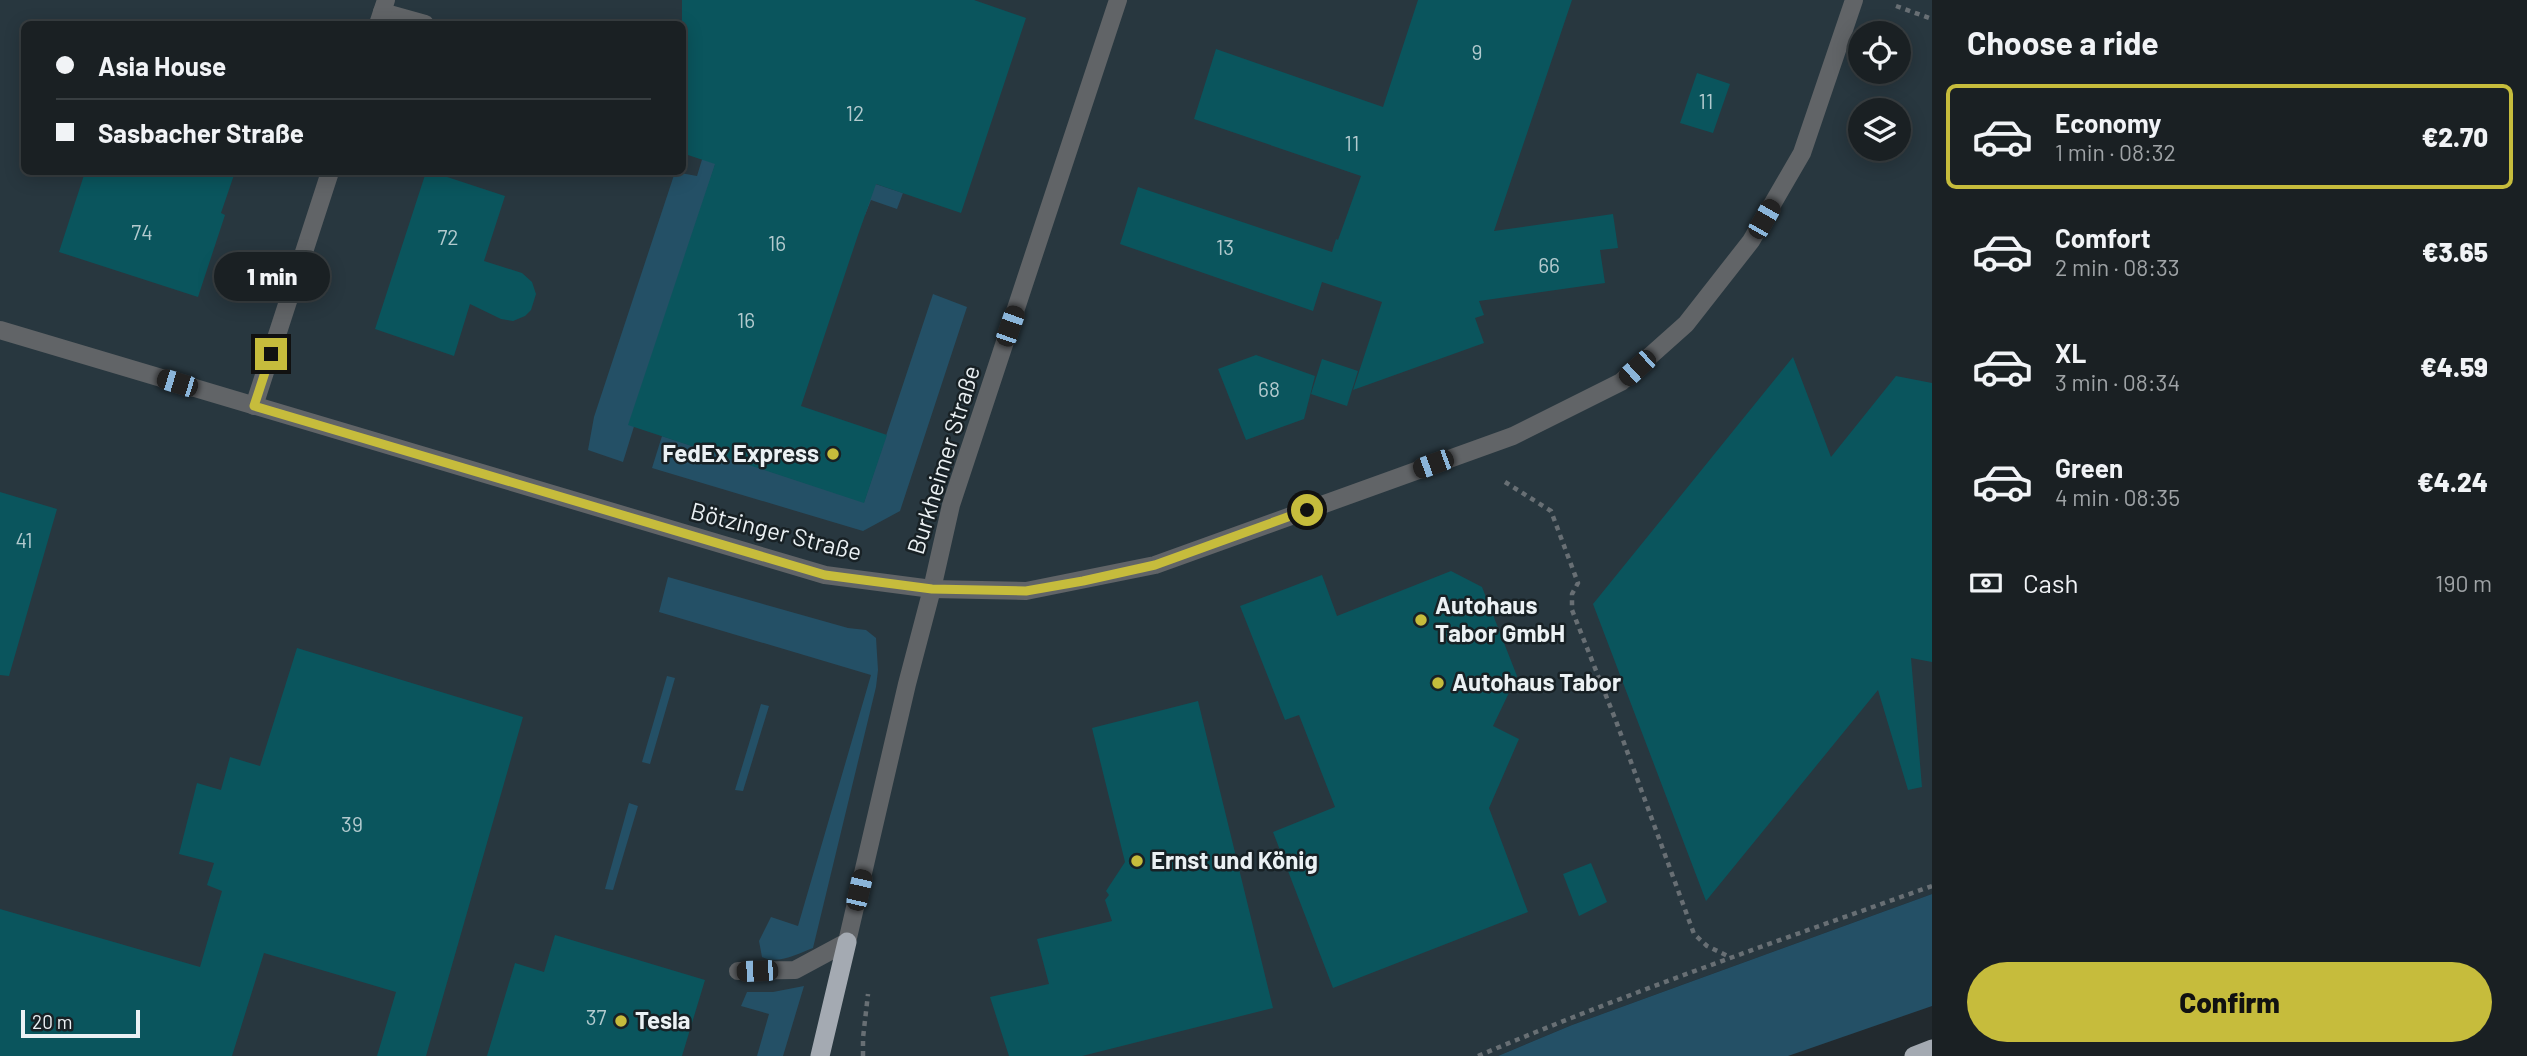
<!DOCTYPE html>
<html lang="en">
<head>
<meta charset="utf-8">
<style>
	body { margin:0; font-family:Barlow,sans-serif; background:#272d30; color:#f1f3f6; height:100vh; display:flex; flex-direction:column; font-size:26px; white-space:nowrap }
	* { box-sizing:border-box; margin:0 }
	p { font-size:23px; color:#9fa3a6 }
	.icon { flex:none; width:38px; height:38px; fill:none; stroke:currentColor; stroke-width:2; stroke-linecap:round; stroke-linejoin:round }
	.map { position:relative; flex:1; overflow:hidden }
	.drawer { display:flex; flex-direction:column; background:#1a2023; width:595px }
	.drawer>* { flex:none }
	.guide { position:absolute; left:21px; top:21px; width:665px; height:154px; border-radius:10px; box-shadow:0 4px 18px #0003,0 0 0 2px #383e41; display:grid; align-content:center; height:154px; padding:0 35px; background:#1a2023 }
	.controls { position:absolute; left:1848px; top:21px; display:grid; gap:14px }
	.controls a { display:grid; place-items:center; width:63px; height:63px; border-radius:50%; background:#1a2023; box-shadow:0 4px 18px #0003,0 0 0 2px #383e41; font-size:35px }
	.scale { position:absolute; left:21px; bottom:18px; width:119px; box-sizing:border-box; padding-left:7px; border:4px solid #ebf1f4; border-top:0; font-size:19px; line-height:24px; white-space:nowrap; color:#ebf1f4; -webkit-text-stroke:5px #182125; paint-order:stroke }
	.end { position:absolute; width:32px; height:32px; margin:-16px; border:9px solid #c6bc3c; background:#111; box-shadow:0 0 0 4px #111 }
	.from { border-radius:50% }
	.bubble { position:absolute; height:49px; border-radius:24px; background:#1a2023; box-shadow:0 4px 18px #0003,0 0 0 2px #383e41; font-size:23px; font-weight:800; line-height:49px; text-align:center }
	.car { position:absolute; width:21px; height:42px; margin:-21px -10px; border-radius:9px; box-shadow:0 0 5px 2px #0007; background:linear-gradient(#222 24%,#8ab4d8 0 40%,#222 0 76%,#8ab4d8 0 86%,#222 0) }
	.guide b { display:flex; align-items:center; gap:24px; height:66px; font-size:26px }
	.guide b+b { border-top:2px solid #383e41 }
	.guide i { width:18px; height:18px; background:#f1f3f6 }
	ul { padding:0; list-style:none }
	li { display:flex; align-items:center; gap:21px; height:105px; margin:0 14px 10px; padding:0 21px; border:4px solid transparent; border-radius:10px }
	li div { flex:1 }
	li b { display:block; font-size:26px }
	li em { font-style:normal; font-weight:800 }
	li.on { border-color:#c6bc3c }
	li>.icon { width:63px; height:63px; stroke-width:1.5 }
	h2 { padding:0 35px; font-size:32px; line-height:84px }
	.pay { display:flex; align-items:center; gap:18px; height:77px; padding:0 35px; font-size:26px }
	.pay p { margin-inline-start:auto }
	.cta { display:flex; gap:14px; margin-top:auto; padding:14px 35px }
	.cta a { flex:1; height:80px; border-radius:42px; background:#c6bc3c; color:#111; font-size:28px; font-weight:800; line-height:80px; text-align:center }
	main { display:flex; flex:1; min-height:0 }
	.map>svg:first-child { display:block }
	.built { fill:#28373f; fill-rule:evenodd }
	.green { fill:#245066 }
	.building { fill:#0a555d }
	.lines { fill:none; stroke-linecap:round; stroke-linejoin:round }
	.path { stroke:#686f74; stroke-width:4.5; stroke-dasharray:5 5; stroke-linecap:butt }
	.service { stroke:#616467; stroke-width:18 }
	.minor { stroke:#616467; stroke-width:18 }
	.tertiary { stroke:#616467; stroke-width:18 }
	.trunk { stroke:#a4aab2; stroke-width:19 }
	.route { stroke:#c6bc3c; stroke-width:9 }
	.poi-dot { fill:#c6bc3c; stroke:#182125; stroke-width:2.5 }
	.labels { text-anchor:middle; stroke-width:5; stroke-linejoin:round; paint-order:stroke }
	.number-label { font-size:21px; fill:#b3cace }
	.poi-label { font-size:24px; font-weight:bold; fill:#ebf1f4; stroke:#182125; text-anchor:start }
	.street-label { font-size:24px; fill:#ebf1f4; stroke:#182125 }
</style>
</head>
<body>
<main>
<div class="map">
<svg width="1932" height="1056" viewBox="0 0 1932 1056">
	<rect width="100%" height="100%" fill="#222a2f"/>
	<path class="built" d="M0,0H1932V894L1572,1025L1498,1056H0ZM24,24H682V172H24ZM1860,33H1899V72H1860ZM1860,110H1899V149H1860Z"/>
	<g class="green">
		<polygon points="711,130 903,193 897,209 871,200 865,215 715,165 623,462 588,450 594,417 675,172 697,176"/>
		<polygon points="933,294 967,307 900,511 863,531 652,468 662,436 864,502"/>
		<path d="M668,577L848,628L866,630L876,638L878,670L876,687L813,948C797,954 778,965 762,957L759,941L771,917L798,926L871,675L659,612Z"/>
		<polygon points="667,676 675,678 650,764 642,762"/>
		<polygon points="761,704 769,706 743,791 735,790"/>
		<polygon points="629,803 638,806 613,890 605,889"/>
		<polygon points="1932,894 1932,1006 1788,1056 1498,1056 1572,1025"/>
		<polygon points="804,986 783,1056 757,1056 769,1014 741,1006 747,992 773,992"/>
	</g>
	<g class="building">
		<polygon points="682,0 974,0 1026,18 961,213 876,184 858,235 801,406 887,435 864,503 628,425 715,164 682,153"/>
		<polygon points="1418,0 1572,0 1494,231 1613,214 1618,248 1600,250 1605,283 1479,301 1484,315 1475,318 1484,343 1353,390 1382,302 1322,282 1313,311 1120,244 1138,187 1332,252 1336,239 1338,240 1361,176 1194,119 1216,49 1383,107"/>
		<polygon points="1697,73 1730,84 1713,133 1680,123"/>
		<polygon points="85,172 235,172 221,213 225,215 198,297 59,252"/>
		<polygon points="426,172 432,172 505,196 484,261 522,273 532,282 536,294 531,310 525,316 513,321 501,319 470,304 454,356 375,329"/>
		<polygon points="1256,355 1315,376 1304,419 1246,440 1218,369"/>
		<polygon points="1793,357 1831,457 1896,376 1932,383 1932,662 1911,658 1922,787 1908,790 1878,690 1706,901 1593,604"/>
		<polygon points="1322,359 1358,371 1347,406 1311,394"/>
		<polygon points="0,492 57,509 9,676 0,675"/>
		<polygon points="1451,571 1482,587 1517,676 1493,726 1519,739 1489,808 1528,912 1333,988 1273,832 1335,807 1299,715 1285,720 1240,606 1322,575 1337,616"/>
		<polygon points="297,648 523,717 426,1056 377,1056 396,992 264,953 232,1056 0,1056 0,909 200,967 222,891 207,885 214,863 179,854 197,783 221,790 230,757 260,766"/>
		<polygon points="1198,701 1273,1008 1082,1056 1009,1056 990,997 1049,984 1037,939 1112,921 1105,900 1109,895 1106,891 1125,862 1092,728"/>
		<polygon points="1591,863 1607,902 1579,916 1563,874"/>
		<polygon points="555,935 705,980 682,1056 487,1056 515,963 544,972"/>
	</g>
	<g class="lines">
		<g class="path">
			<polyline points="1896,6 1932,19"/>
			<polyline points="1505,482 1551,511 1578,583 1572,594 1572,610 1616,721 1694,934 1707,946 1730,957"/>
			<polyline points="863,1056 863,1038 868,994"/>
			<path d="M1478,1056C1627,993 1780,940 1932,886"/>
		</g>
		<g class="service">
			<polyline points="382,12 425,24"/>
			<polyline points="738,971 795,970 847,942"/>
		</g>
		<g class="minor">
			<polyline points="378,24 386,0"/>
			<polyline points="254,406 330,172"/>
			<polyline points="932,589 951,505 1118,0"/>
		</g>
		<g class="tertiary">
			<polyline points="0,330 825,575 932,589 1026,591 1155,565 1513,436 1621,382 1686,324 1751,241 1802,153 1854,0"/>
			<polyline points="847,942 907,684 932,589"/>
		</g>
		<g class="trunk">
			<polyline points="820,1056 847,942"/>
			<polyline points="1914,1056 1932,1049"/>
		</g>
	</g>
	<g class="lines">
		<polyline class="route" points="271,354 254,406 825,575 932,589 1026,591 1083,581 1155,565 1307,510"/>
	</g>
	<g class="poi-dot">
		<circle cx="833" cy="454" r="7"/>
		<circle cx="1421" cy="620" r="7"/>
		<circle cx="1438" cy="683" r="7"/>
		<circle cx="1137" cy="861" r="7"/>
		<circle cx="621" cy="1021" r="7"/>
	</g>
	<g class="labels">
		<g class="number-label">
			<text x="1477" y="60">9</text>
			<text x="1706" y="109">11</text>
			<text x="855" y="121">12</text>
			<text x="1352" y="151">11</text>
			<text x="142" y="240">74</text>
			<text x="448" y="245">72</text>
			<text x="777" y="251">16</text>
			<text x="1225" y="255">13</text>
			<text x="1549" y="273">66</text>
			<text x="746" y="328">16</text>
			<text x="1269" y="397">68</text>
			<text x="24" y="548">41</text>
			<text x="352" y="832">39</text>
			<text x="596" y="1025">37</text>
		</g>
		<g class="poi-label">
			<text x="819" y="462" text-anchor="end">FedEx Express</text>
			<text x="1435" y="614">Autohaus<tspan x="1435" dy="28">Tabor GmbH</tspan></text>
			<text x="1452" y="691">Autohaus Tabor</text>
			<text x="1151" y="869">Ernst und König</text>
			<text x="635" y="1029">Tesla</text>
		</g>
		<g class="street-label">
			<text transform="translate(944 460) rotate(-73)" y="8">Burkheimer Straße</text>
			<text transform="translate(776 532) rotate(14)" y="8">Bötzinger Straße</text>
		</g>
	</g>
</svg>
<div class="controls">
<a><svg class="icon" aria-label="locate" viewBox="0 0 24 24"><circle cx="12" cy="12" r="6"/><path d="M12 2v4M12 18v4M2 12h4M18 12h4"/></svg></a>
<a><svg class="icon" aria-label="layers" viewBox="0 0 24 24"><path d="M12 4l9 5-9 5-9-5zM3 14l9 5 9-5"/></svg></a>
</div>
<div class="scale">20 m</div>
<i class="end from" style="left:1307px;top:510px"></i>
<i class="end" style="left:271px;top:354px"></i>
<div class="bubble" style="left:214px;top:252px;width:116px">1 min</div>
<i class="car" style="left:1764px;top:219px;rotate:30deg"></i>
<i class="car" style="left:1010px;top:326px;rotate:19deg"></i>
<i class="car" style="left:1637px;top:368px;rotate:228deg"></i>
<i class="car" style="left:177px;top:383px;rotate:287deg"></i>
<i class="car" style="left:1433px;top:464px;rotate:250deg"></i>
<i class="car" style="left:859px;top:890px;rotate:13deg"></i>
<i class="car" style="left:757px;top:971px;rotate:268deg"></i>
<div class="guide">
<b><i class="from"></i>Asia House</b>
<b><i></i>Sasbacher Straße</b>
</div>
</div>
<section class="drawer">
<h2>Choose a ride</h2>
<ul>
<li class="on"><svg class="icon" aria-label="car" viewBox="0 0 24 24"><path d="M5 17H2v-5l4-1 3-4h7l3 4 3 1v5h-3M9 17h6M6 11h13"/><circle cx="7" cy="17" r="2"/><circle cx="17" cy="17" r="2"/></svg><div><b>Economy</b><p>1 min · 08:32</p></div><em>€2.70</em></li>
<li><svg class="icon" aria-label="car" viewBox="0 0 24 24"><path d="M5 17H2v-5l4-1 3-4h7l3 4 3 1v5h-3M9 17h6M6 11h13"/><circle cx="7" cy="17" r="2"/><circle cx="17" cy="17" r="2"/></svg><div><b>Comfort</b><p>2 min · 08:33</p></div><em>€3.65</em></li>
<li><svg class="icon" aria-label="car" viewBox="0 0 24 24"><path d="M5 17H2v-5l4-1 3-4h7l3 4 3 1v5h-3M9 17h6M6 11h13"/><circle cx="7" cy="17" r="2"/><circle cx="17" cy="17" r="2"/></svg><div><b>XL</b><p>3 min · 08:34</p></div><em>€4.59</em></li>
<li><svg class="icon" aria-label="car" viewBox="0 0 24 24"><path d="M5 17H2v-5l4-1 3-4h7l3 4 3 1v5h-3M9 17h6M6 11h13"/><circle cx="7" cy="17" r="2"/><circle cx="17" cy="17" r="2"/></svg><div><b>Green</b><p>4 min · 08:35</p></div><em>€4.24</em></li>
</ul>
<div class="pay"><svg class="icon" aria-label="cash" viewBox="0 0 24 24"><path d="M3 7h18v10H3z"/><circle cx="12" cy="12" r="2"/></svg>Cash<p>190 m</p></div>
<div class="cta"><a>Confirm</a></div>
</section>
</main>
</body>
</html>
